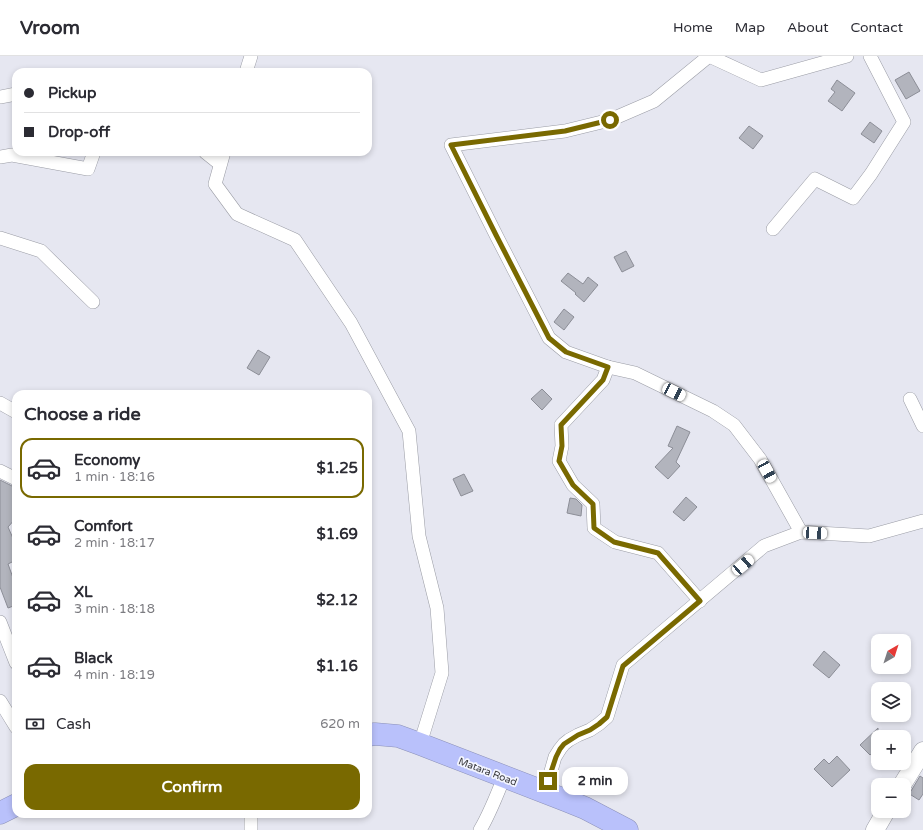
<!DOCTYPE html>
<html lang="en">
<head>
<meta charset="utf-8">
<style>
	body { margin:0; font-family:"Varela Round",sans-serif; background:#f7f7f7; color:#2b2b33; height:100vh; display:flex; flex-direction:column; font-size:15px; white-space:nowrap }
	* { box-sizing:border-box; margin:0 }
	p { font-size:13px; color:#7c7c81 }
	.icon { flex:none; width:22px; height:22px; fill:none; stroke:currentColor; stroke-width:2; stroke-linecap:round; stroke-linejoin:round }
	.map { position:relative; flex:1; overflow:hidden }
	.side { position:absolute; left:12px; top:334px; width:360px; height:428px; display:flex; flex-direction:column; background:#fff; border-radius:12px; box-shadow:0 2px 6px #0003 }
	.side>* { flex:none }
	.banner { position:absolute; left:12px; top:12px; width:360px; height:88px; border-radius:12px; box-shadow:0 2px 6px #0003; display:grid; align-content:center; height:88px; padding:0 12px; background:#fff }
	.needle { width:26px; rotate:39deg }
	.tools { position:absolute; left:871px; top:578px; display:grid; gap:8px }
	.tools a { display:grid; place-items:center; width:40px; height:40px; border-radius:8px; background:#fff; box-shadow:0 2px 6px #0003; font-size:20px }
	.end { position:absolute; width:18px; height:18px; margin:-9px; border:5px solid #796900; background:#fff; box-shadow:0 0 0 2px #fff }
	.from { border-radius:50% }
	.bubble { position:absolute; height:28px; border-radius:12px; background:#fff; box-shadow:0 2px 6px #0003; font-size:13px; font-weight:700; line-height:28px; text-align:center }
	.car { position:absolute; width:12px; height:24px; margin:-12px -6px; border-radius:5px; box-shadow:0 0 3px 1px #0007; background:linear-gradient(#fff 24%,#345 0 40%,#fff 0 76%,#345 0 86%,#fff 0) }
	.banner b { display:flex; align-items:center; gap:14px; height:38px; font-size:15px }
	.banner b+b { border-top:1px solid #e1e1e2 }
	.banner i { width:10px; height:10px; background:#2b2b33 }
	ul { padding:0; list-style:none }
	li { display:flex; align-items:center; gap:12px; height:60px; margin:0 8px 6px; padding:0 4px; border:2px solid transparent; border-radius:12px }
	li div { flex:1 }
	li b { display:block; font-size:15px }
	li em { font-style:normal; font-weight:700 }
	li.active { border-color:#796900 }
	li>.icon { width:36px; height:36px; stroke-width:1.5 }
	h2 { padding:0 12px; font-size:18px; line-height:48px }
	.pay { display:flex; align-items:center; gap:10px; height:44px; padding:0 12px; font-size:15px }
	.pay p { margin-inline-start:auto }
	.button { display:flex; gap:8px; margin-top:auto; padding:8px 12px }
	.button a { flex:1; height:46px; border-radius:12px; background:#796900; color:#fff; font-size:16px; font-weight:700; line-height:46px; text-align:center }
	header { display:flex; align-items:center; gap:24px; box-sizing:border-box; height:56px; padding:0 20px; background:#fff; border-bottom:1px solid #e1e1e2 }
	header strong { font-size:19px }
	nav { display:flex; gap:22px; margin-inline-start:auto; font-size:14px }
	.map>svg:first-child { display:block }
	.building { fill:#b2b4bd; stroke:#8c8e97 }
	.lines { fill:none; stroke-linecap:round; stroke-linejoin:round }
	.street-casing { stroke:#9a9ca5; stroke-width:14 }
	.secondary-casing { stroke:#9a9ca5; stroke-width:19 }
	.highway-casing { stroke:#8c91b8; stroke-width:23 }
	.street { stroke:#fff; stroke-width:13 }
	.secondary { stroke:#fff; stroke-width:18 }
	.highway { stroke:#b9c1fb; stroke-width:22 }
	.route { stroke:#796900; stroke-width:5 }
	.labels { text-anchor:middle; stroke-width:3.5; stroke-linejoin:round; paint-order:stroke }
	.street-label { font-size:10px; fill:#39393d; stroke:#f3f5ff }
</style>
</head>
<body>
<header>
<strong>Vroom</strong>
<nav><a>Home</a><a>Map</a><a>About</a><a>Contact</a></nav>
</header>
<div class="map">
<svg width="923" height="774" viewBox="0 0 923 774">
	<rect width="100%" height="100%" fill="#e6e7f1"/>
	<g class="building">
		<polygon points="909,16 920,35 906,43 895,24"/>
		<polygon points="837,24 855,37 842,55 828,45 835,36 831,33"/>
		<polygon points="870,66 882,75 874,87 861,78"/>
		<polygon points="749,70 763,80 753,93 739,82"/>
		<polygon points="626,195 634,210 622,216 614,201"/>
		<polygon points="568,217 583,228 588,221 598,229 584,246 575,238 576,237 561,225"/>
		<polygon points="564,253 574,261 564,274 554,266"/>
		<polygon points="258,294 270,301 259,319 247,312"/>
		<polygon points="542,333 552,343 542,354 531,343"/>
		<polygon points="677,370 690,376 676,406 680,410 668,423 655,411 673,392 668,390"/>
		<polygon points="464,418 473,435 461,440 453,423"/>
		<polygon points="0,424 12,430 16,431 16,462 8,471 16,489 16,504 8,508 16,530 16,549 8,552 0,531"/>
		<polygon points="686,441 697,451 684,465 673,456"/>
		<polygon points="570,442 576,443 582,449 581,460 567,457"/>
		<polygon points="824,595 840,609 829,622 813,609"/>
		<polygon points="878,672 878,692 870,699 860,689"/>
		<polygon points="837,700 850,714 832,731 814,713 824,703 829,708"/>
		<polygon points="920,720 923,722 923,738 919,744 908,737 911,735"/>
	</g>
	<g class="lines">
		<g class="street-casing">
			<g id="street">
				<polyline points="709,0 654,45 610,64 565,75 451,89 496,179 549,282 566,296 608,311 635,317 713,355 734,369 760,403 801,476"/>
				<polyline points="709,0 761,24 847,0"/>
				<polyline points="246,16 251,0"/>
				<polyline points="0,41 16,38"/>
				<polyline points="205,96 220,108"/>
				<polyline points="224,96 215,128 237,158 295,184 351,267 409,375 419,480 437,552 442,617 420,688"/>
				<polyline points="0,101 12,99 88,113 94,96"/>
				<polyline points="773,173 815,123 853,142 871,118 904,66 870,0"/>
				<polyline points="0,182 41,195 93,246"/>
				<polyline points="608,311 603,324 561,369 562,390 559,405 573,429 593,448 594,472 615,486 658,497 700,545"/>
				<polyline points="910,343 923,370"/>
				<polyline points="0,347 16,356"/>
				<polyline points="0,415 16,423"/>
				<polyline points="0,566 16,607"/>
				<polyline points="0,645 16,671"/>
				<polyline points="545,736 555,701 560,693 564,688 569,684 578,679 590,674 599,668 607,661 623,609 764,490 801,476 869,480 923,465"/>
				<polyline points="251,774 251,758"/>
				<path d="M480,774C490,757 497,739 504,721"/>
			</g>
		</g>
		<g class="secondary-casing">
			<g id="secondary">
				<polyline points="902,729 923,695"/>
				<polyline points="875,774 886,755"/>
			</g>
		</g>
		<g class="highway-casing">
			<g id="highway">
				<polyline points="368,679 375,678 398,680 420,688 565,744 585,752 627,774"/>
				<polyline points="0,757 16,749"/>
			</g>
		</g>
		<use href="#street" class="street"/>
		<use href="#secondary" class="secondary"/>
		<use href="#highway" class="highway"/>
	</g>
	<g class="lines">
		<polyline class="route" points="548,725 556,701 560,693 564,688 578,679 590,674 599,668 607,661 623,610 700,545 658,497 614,486 594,472 593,448 573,429 559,405 562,390 561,369 603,324 608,311 566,296 549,282 496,179 451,89 565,75 610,64"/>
	</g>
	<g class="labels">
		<g class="street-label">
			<text transform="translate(488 715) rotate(21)" y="4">Matara Road</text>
		</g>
	</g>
</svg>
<div class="tools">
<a><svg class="needle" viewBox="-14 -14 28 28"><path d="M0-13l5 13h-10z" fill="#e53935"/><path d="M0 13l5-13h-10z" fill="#7c7c81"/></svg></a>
<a><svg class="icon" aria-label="layers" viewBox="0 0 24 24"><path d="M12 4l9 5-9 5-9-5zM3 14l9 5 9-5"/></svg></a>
<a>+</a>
<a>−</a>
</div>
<i class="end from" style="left:610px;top:64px"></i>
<i class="end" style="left:548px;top:725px"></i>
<div class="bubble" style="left:562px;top:711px;width:66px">2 min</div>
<i class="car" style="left:674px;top:336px;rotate:116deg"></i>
<i class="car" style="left:767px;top:415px;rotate:151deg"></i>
<i class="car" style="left:815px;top:477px;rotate:93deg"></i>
<i class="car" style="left:743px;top:509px;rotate:49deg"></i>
<div class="banner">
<b><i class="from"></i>Pickup</b>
<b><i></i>Drop-off</b>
</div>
<section class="side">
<h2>Choose a ride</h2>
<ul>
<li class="active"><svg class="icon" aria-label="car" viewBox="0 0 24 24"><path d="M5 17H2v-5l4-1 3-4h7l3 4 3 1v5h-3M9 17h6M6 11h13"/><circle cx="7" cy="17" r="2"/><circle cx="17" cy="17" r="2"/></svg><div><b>Economy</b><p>1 min · 18:16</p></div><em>$1.25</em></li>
<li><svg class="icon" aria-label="car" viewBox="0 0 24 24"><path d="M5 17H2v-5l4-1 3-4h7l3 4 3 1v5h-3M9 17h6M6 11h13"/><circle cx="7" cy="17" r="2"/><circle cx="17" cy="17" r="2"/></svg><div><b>Comfort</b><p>2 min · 18:17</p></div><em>$1.69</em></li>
<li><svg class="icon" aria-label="car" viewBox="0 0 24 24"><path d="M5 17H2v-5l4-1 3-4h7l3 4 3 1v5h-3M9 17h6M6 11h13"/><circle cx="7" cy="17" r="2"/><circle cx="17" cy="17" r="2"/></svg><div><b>XL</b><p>3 min · 18:18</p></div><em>$2.12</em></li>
<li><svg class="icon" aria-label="car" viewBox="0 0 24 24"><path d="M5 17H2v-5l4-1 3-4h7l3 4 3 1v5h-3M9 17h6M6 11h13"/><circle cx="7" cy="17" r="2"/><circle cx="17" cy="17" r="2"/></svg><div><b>Black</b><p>4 min · 18:19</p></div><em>$1.16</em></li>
</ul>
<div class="pay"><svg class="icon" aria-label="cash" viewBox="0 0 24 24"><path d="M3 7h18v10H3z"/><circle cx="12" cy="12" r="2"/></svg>Cash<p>620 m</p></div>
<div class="button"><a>Confirm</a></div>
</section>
</div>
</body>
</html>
